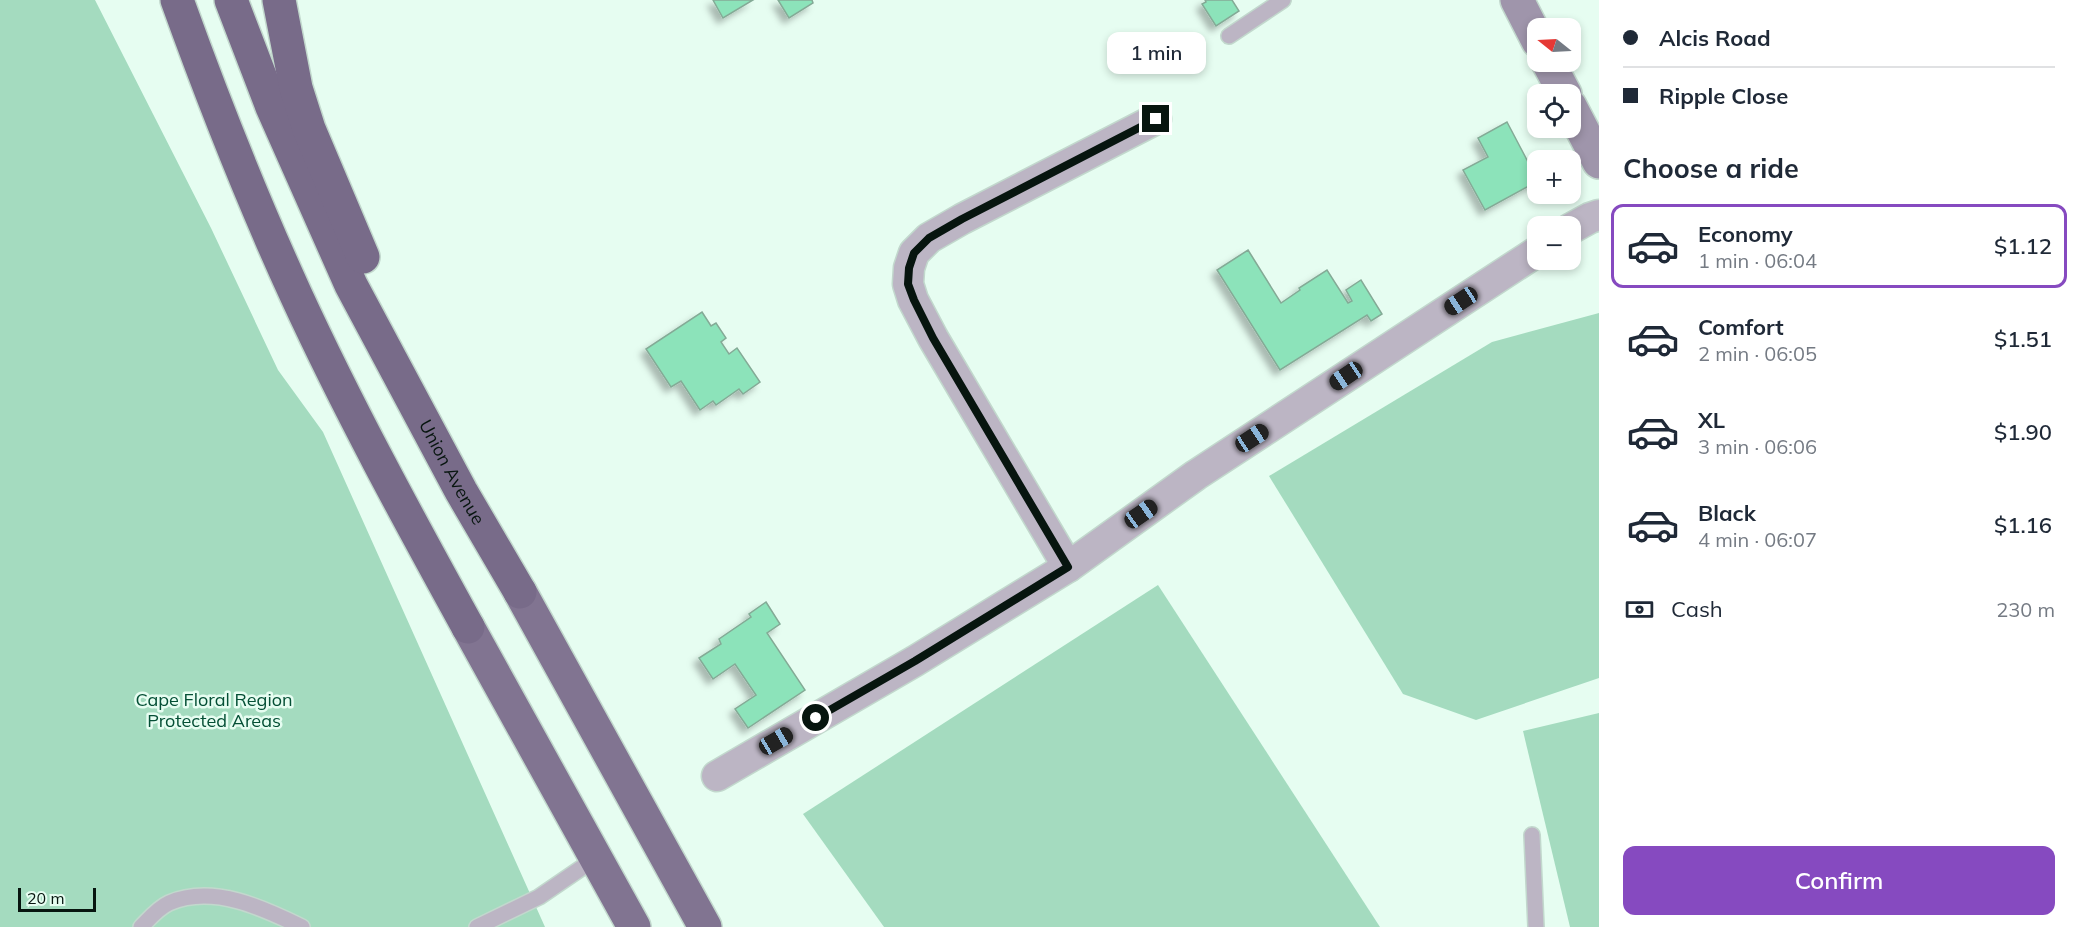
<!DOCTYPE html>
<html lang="en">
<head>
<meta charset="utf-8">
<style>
	body { margin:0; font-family:Mulish,sans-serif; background:#f2f2f3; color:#1f2937; height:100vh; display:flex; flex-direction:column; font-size:22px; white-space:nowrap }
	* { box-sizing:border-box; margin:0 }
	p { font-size:20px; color:#747a83 }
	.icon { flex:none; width:33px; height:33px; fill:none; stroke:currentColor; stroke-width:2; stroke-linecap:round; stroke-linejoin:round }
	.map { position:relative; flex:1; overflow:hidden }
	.details { display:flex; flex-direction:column; background:#fff; width:480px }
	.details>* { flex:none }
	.guide { display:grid; align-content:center; height:132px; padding:0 24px; background:#fff }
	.needle { width:39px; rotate:288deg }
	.fabs { position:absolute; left:1527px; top:18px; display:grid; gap:12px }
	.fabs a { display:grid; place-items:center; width:54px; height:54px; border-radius:12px; background:#fff; box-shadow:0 3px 9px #0003; font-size:30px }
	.scale { position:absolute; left:18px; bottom:15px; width:78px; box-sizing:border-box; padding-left:6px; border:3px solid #07150f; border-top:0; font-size:16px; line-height:21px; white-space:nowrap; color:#07150f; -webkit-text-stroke:4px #e6fdf1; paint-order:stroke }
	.end { position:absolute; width:27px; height:27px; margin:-14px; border:8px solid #07150f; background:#fff; box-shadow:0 0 0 3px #fff }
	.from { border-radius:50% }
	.bubble { position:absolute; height:42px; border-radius:12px; background:#fff; box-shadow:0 3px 9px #0003; font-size:20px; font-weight:600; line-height:42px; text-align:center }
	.car { position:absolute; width:18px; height:36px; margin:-18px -9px; border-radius:8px; box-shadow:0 0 4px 2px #0007; background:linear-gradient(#222 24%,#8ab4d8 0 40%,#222 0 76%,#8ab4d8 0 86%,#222 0) }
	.guide b { display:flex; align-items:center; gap:21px; height:57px; font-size:22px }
	.guide b+b { border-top:2px solid #e0e1e3 }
	.guide i { width:15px; height:15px; background:#1f2937 }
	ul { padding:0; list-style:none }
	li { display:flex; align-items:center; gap:18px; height:84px; margin:0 12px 9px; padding:0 12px; border:3px solid transparent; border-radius:12px }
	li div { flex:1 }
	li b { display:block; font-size:22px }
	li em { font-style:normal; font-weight:600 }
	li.selected { border-color:#864ac0 }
	li>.icon { width:54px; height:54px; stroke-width:1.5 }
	h2 { padding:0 24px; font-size:27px; line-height:72px }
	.pay { display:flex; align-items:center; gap:15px; height:66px; padding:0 24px; font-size:22px }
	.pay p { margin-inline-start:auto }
	.action { display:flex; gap:12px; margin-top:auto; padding:12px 24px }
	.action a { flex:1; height:69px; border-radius:12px; background:#864ac0; color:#fff; font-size:24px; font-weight:600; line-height:69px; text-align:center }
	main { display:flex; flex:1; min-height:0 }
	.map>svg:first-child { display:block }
	.green { fill:#a4dbbf }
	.building { fill:#8ce3ba; stroke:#84aa96; stroke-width:1.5; filter:url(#shadow) }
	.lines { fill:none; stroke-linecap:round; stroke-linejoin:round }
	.service-casing { stroke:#c2d8cd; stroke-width:18 }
	.minor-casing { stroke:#c2d8cd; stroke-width:33 }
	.secondary-casing { stroke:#c2d8cd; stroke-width:36 }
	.trunk-casing { stroke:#c2d8cd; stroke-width:36 }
	.motorway-casing { stroke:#c2d8cd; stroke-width:36 }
	.service { stroke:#bcb5c4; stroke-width:15 }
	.minor { stroke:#bcb5c4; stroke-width:30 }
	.secondary { stroke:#9f95ab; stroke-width:33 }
	.trunk { stroke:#817491; stroke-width:33 }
	.motorway { stroke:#786b89; stroke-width:33 }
	.route { stroke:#07150f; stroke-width:8 }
	.labels { text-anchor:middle; stroke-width:5; stroke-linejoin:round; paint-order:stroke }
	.street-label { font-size:18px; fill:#07150f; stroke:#e6fdf1 }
	.park-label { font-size:18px; fill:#044f35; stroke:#e6fdf1 }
</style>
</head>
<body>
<main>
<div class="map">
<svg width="1599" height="927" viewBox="0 0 1599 927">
	<defs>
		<filter id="shadow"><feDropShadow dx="-5.5" dy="5.5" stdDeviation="3" flood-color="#0004"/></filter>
	</defs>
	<rect width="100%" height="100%" fill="#e6fdf1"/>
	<g class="green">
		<polygon points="0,0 95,0 211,228 278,370 323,432 545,927 0,927"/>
		<polygon points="1599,313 1599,678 1476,720 1403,694 1269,476 1492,342"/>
		<polygon points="1158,585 1380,927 884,927 803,814"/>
		<polygon points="1599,713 1599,927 1570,927 1523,731"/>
	</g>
	<g class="building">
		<polygon points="713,0 753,0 723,18"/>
		<polygon points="778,0 812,0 813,3 789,18"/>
		<polygon points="1205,0 1232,0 1239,11 1216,26 1202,4 1206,2"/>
		<polygon points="1507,122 1538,181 1485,210 1463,170 1488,157 1478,138"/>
		<polygon points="1248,250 1281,303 1300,290 1299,288 1327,270 1348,303 1352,301 1346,290 1361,280 1382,314 1371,321 1367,315 1280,370 1217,270"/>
		<polygon points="702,312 711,326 716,323 726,338 721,342 729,354 737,348 760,382 743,394 739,389 716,405 713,401 700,410 681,381 671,387 646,349"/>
		<polygon points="766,602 780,624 767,633 805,690 748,728 735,709 756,695 735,664 713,679 699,658 721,644 719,639 751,617 749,614"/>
	</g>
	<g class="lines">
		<g class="service-casing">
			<g id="service">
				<polyline points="1229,36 1283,0"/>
				<polyline points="1532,835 1536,927"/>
				<path d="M141,927C149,919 158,908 169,903C213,884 263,908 302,927"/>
				<polyline points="477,927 539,897 596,858"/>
			</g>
		</g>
		<g class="minor-casing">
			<g id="minor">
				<polyline points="1570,229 1590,218 1599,215"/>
				<polyline points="1068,567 933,338 913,300 908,284 909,268 914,253 929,238 962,219 1156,119"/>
				<polyline points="717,776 915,661 1068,567 1196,475 1538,251"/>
			</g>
		</g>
		<g class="secondary-casing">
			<g id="secondary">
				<polyline points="1517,0 1538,41"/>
				<polyline points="1548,62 1565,94"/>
				<polyline points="1570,106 1599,162"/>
			</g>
		</g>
		<g class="trunk-casing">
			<g id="trunk">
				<polyline points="520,592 705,927"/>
				<polyline points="468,627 634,927"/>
			</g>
		</g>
		<g class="motorway-casing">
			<g id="motorway">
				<path d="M177,0C213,100 252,199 296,295C348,408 408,518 468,627"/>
				<path id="s1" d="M231,0L272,107L351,285L461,491L520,592"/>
				<polyline points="279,0 296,88 309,129 363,257"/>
			</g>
		</g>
		<use href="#service" class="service"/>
		<use href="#minor" class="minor"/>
		<use href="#secondary" class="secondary"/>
		<use href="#trunk" class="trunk"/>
		<use href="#motorway" class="motorway"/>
	</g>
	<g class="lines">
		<polyline class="route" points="816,718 915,661 1068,567 933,338 914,300 908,284 909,268 914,253 929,238 962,219 1156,119"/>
	</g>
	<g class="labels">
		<g class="street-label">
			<text dy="6" stroke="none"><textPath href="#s1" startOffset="522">Union Avenue</textPath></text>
		</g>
		<g class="park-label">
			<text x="214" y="706">Cape Floral Region<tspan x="214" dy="21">Protected Areas</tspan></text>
		</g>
	</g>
</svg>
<div class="fabs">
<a><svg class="needle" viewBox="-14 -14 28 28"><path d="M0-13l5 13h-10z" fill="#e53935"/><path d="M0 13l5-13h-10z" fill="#747a83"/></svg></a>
<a><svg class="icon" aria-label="locate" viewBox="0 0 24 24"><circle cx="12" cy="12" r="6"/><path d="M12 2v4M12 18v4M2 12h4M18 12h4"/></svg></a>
<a>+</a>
<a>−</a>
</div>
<div class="scale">20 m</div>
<i class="end from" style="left:816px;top:718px"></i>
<i class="end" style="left:1156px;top:119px"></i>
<div class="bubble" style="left:1107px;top:32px;width:99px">1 min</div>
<i class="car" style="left:1461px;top:301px;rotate:237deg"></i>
<i class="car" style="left:1346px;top:376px;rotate:236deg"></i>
<i class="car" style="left:1252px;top:438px;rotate:57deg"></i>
<i class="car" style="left:1141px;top:514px;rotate:55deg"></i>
<i class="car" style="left:776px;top:741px;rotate:60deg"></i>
</div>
<section class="details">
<div class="guide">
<b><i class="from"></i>Alcis Road</b>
<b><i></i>Ripple Close</b>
</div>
<h2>Choose a ride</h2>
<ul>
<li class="selected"><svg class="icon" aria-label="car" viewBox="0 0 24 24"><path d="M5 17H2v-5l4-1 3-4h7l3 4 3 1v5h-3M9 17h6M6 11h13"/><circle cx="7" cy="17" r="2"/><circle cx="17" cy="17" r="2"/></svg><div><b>Economy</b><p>1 min · 06:04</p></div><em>$1.12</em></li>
<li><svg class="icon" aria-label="car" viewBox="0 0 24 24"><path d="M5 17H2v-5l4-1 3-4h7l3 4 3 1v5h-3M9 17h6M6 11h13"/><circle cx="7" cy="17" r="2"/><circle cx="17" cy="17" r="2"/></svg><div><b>Comfort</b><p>2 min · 06:05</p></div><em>$1.51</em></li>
<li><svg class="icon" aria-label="car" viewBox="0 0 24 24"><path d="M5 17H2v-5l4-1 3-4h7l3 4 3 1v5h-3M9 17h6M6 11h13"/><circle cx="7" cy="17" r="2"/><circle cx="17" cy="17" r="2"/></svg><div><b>XL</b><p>3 min · 06:06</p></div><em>$1.90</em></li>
<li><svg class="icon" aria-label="car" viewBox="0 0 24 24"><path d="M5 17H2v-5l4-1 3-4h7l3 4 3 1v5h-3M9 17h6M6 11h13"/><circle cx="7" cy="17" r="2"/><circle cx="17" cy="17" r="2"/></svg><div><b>Black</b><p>4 min · 06:07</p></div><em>$1.16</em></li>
</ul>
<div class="pay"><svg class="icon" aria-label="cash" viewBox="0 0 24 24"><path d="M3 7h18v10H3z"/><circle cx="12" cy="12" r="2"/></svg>Cash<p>230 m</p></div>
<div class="action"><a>Confirm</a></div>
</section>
</main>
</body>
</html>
